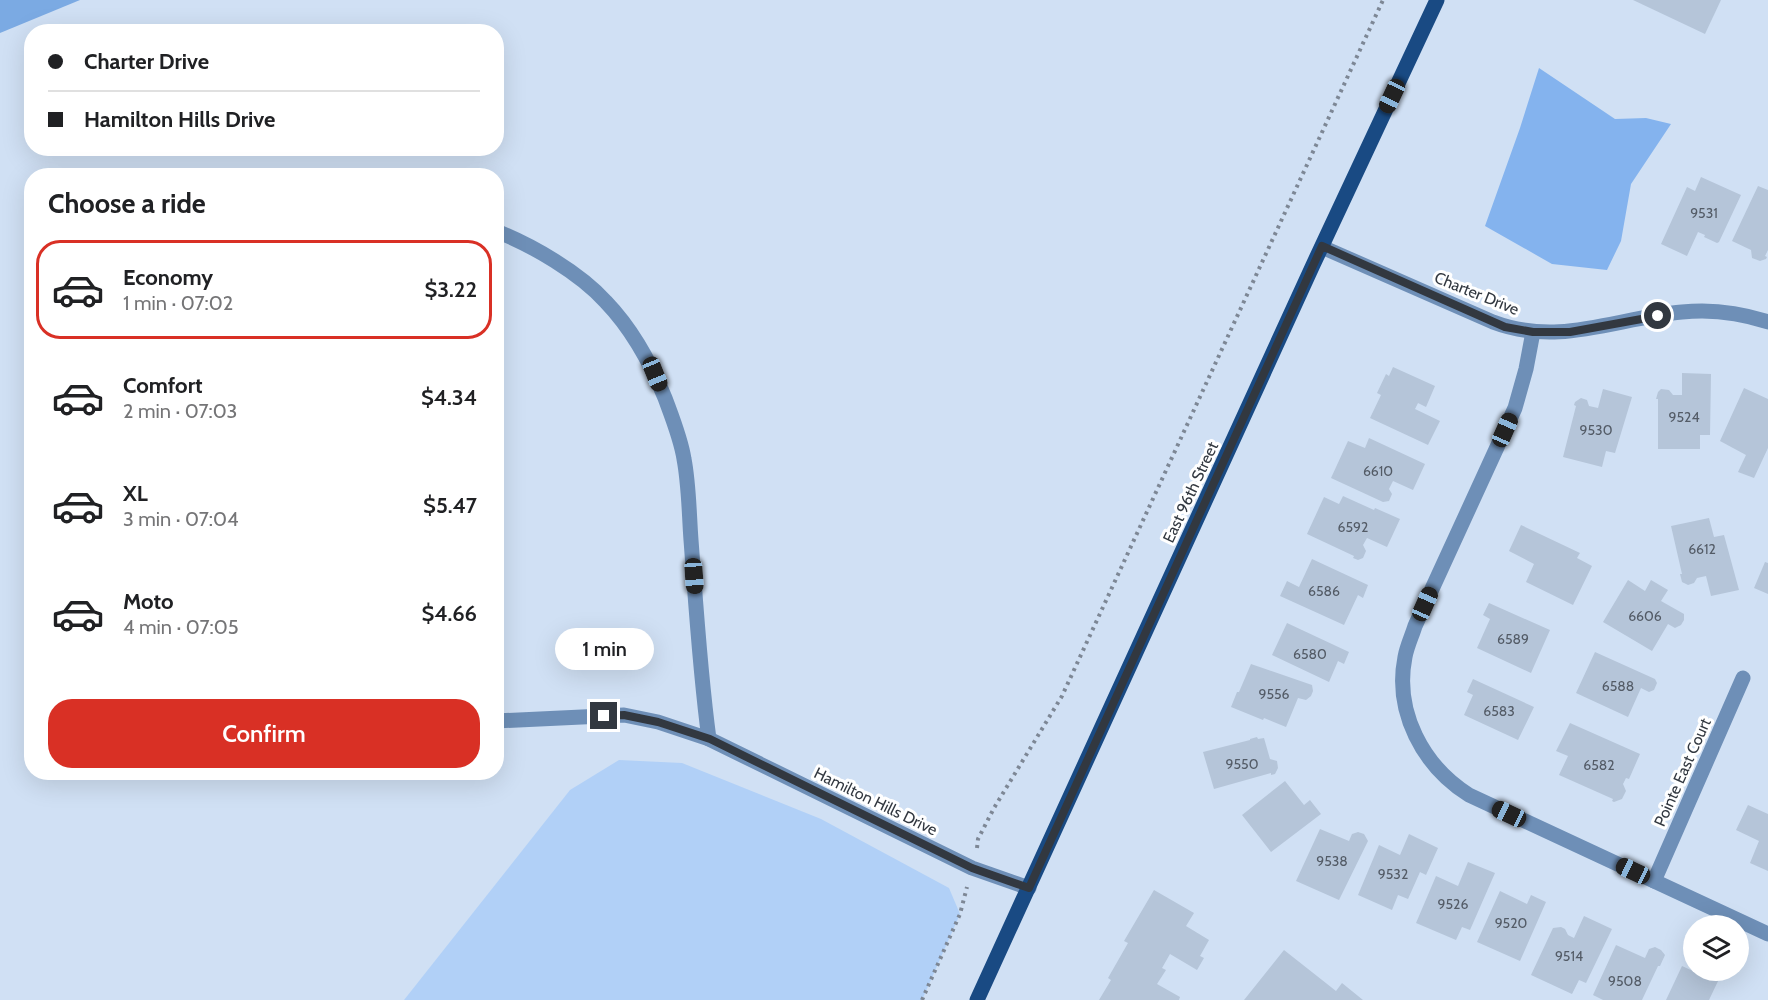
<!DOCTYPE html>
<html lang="en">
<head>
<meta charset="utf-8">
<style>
	body { margin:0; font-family:Cabin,sans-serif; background:#f2f2f2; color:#202124; height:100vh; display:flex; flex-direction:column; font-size:22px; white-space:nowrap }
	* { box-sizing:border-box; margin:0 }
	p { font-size:20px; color:#757577 }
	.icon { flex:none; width:33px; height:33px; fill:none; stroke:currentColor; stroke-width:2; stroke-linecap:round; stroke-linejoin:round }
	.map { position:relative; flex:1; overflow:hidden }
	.details { position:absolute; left:24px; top:168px; width:480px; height:612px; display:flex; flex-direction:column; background:#fff; border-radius:24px; box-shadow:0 6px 24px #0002 }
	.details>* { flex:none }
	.top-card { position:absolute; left:24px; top:24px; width:480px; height:132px; border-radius:24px; box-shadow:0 6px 24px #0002; display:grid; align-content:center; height:132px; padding:0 24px; background:#fff }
	.controls { position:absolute; left:1683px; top:915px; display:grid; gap:12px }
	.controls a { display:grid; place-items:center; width:66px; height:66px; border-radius:50%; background:#fff; box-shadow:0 6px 24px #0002; font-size:30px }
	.end { position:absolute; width:27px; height:27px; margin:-14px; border:8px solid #323840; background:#fff; box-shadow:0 0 0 3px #fff }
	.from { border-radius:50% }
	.bubble { position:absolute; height:42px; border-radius:21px; background:#fff; box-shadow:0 6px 24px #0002; font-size:20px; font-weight:600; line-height:42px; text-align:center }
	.car { position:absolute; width:18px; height:36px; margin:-18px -9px; border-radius:8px; box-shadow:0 0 4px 2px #0007; background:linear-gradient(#222 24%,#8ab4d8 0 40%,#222 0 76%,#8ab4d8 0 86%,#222 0) }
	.top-card b { display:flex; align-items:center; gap:21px; height:57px; font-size:22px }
	.top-card b+b { border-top:2px solid #e0e0e0 }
	.top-card i { width:15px; height:15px; background:#202124 }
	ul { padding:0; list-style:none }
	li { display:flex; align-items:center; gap:18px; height:99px; margin:0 12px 9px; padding:0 12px; border:3px solid transparent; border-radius:24px }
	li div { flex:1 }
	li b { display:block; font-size:22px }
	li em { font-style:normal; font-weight:600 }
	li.current { border-color:#d93025 }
	li>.icon { width:54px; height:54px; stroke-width:1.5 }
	h2 { padding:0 24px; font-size:27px; line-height:72px }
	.button { display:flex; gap:12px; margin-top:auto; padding:12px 24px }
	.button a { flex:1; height:69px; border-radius:24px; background:#d93025; color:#fff; font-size:24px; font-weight:600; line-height:69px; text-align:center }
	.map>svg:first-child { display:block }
	.green { fill:#b1d0f7 }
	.forest { fill:#7baae3 }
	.water { fill:#84b3ee }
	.building { fill:#b5c5d9 }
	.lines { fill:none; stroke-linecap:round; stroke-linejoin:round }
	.path { stroke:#7d8795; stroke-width:4; stroke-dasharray:3 4.5; stroke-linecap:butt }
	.minor { stroke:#6e8fb7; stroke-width:15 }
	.major { stroke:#194a83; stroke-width:15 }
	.route { stroke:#323840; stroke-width:8 }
	.labels { text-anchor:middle; stroke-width:6; stroke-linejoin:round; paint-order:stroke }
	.number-label { font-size:14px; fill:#535b66 }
	.street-label { font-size:16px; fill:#323840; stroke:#fff }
</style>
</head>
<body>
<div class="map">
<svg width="1768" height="1000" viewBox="0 0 1768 1000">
	<rect width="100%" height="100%" fill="#d0e0f4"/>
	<polygon class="green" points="619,760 682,763 821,819 949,888 960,914 922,1000 404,1000 570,790"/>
	<polygon class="forest" points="0,0 80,0 0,33"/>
	<polygon class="water" points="1539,68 1615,119 1646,118 1671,124 1631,184 1621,241 1607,270 1552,264 1485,226 1520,128"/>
	<g class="building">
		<polygon points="1633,0 1721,0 1705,34"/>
		<polygon points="1701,177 1741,195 1719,242 1717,243 1704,237 1705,235 1698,232 1687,256 1661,244 1687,187 1695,191"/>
		<polygon points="1758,186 1768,190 1768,250 1765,256 1767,257 1766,259 1760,261 1752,258 1751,250 1732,241"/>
		<polygon points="1393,367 1435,386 1426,407 1418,403 1415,409 1440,421 1428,445 1370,418 1381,395 1377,393 1386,374 1389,376"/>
		<polygon points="1682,373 1711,374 1710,435 1700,435 1700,449 1658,449 1658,399 1656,399 1658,392 1661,389 1669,390 1673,395 1682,395"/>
		<polygon points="1744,388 1768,399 1768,448 1754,478 1738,472 1746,455 1720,441"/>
		<polygon points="1603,389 1632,397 1615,453 1606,451 1602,467 1563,457 1576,406 1574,405 1575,402 1581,398 1587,400 1589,406 1598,408"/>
		<polygon points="1369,438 1425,464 1413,490 1393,481 1389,489 1392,494 1389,501 1383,502 1331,478 1348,441 1365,448"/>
		<polygon points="1343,496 1374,510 1375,508 1400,519 1387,547 1367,538 1363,545 1366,551 1363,558 1358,560 1353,558 1354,556 1307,534 1324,497 1339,504"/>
		<polygon points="1709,518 1714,537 1724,535 1739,590 1711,596 1706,576 1697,578 1694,583 1688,585 1682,582 1680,574 1682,574 1671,526"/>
		<polygon points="1521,525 1580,553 1577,558 1592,566 1573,605 1526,582 1534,564 1509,551"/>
		<polygon points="1312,559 1368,585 1363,598 1358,595 1344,625 1280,596 1287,581 1299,587"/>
		<polygon points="1765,562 1768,563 1768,594 1754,588"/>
		<polygon points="1628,580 1645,591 1651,580 1668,590 1661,601 1684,614 1684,620 1681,625 1675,628 1668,624 1652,651 1603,622"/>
		<polygon points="1489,603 1550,630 1531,673 1477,648 1490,619 1483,615"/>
		<polygon points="1287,623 1349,652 1344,664 1338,661 1329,682 1272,655"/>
		<polygon points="1595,652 1655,679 1657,683 1654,690 1649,692 1641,688 1628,717 1576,693"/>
		<polygon points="1251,664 1312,685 1313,691 1311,696 1306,700 1298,698 1286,727 1264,718 1263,720 1231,707 1237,692 1239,692"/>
		<polygon points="1473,679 1534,707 1518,740 1464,715 1473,695 1467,692"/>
		<polygon points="1570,723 1640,754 1629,779 1626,778 1623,784 1626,791 1622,799 1614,802 1612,801 1613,799 1559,775 1568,756 1556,751"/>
		<polygon points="1257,737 1258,739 1264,738 1270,759 1277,761 1278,768 1275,774 1271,775 1271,773 1214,789 1203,752 1250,740 1250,739"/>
		<polygon points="1285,781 1304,805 1310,800 1321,814 1271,852 1242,815"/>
		<polygon points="1748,805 1768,814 1768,871 1750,863 1759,841 1736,830"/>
		<polygon points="1320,829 1349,841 1352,834 1358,832 1364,834 1368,841 1339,900 1296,881"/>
		<polygon points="1409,834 1438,848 1426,875 1420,872 1408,899 1398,895 1392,910 1358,895 1379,845 1400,855"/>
		<polygon points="1468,862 1495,873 1470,930 1462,927 1456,940 1416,923 1436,876 1458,886"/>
		<polygon points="1154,890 1194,913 1186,926 1209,940 1200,956 1204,958 1197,970 1170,954 1162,968 1166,970 1157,984 1180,997 1179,1000 1099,1000 1111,980 1108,978 1128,943 1124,941"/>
		<polygon points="1500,891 1527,904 1531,895 1546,902 1520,961 1477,942"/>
		<polygon points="1584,916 1612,929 1586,983 1579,980 1572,994 1531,975 1553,928 1561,927 1565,929 1568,935 1574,938"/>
		<polygon points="1616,945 1645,958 1649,949 1655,947 1661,950 1665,955 1660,966 1658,966 1642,1000 1603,1000 1593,995"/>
		<polygon points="1284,950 1336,991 1342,983 1363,1000 1244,1000"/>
		<polygon points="1682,966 1704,976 1705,974 1719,979 1709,1000 1666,1000"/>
	</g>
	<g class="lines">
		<g class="path">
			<polyline points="977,848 978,839 994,808 1062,696 1383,0"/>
			<polyline points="922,1000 960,914 967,887"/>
		</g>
		<g class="minor">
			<path d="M496,231C532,245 580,273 606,302C632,329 651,364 665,398C672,417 681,439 684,459C689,485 689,513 691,540C696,606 700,673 709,739L658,722L624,715L496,721"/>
			<path d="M1322,247L1493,322C1559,347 1616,318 1682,312C1711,309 1741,313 1768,322"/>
			<path d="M1533,332L1526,369L1515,408L1415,626C1412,636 1407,646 1405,657C1394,712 1423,766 1469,795L1768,934"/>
			<polyline points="709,739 972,868 1029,888"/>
			<polyline points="1654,881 1743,678"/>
		</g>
		<polyline class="major" points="977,1000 1313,265 1437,0"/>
	</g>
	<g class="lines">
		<polyline class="route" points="604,716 624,715 658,722 710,739 972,868 1029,888 1322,246 1505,327 1533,332 1570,332 1658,316"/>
	</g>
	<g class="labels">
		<g class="number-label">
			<text x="1704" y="218">9531</text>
			<text x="1684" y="422">9524</text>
			<text x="1596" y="435">9530</text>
			<text x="1378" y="476">6610</text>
			<text x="1353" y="532">6592</text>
			<text x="1702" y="554">6612</text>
			<text x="1324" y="596">6586</text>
			<text x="1645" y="621">6606</text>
			<text x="1513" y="644">6589</text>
			<text x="1310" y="659">6580</text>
			<text x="1618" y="691">6588</text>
			<text x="1274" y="699">9556</text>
			<text x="1499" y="716">6583</text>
			<text x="1242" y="769">9550</text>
			<text x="1599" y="770">6582</text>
			<text x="1332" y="866">9538</text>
			<text x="1393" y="879">9532</text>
			<text x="1453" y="909">9526</text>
			<text x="1511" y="928">9520</text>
			<text x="1569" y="961">9514</text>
			<text x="1625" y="986">9508</text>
		</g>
		<g class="street-label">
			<text transform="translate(1477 293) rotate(22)" y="6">Charter Drive</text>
			<text transform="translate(1190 492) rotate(-65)" y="6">East 96th Street</text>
			<text transform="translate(1682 772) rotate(-66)" y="6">Pointe East Court</text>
			<text transform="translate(876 801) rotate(26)" y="6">Hamilton Hills Drive</text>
		</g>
	</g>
</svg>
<div class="controls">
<a><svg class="icon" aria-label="layers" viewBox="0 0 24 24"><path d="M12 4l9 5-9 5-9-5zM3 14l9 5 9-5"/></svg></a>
</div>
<i class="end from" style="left:1658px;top:316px"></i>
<i class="end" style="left:604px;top:716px"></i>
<div class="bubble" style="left:555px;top:628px;width:99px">1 min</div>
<i class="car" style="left:1392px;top:96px;rotate:205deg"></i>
<i class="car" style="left:655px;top:374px;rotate:158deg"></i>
<i class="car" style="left:1505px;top:430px;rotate:24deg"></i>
<i class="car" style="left:694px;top:576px;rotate:176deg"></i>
<i class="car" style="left:1425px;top:604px;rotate:24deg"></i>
<i class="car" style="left:1509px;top:814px;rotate:295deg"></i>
<i class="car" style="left:1633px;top:871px;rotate:295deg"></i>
<div class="top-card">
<b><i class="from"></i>Charter Drive</b>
<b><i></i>Hamilton Hills Drive</b>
</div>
<section class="details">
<h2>Choose a ride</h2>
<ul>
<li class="current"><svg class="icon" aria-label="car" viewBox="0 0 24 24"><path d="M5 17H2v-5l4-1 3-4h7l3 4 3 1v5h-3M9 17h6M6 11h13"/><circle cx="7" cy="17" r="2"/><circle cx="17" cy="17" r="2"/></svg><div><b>Economy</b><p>1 min · 07:02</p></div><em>$3.22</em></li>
<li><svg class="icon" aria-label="car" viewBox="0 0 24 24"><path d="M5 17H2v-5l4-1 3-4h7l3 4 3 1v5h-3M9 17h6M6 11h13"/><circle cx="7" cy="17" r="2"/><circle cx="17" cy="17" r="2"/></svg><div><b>Comfort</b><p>2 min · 07:03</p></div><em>$4.34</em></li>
<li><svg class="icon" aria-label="car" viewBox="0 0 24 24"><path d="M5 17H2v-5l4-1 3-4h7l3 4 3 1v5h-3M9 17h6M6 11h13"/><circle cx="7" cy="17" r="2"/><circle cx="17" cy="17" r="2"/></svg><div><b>XL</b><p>3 min · 07:04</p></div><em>$5.47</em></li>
<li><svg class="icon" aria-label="car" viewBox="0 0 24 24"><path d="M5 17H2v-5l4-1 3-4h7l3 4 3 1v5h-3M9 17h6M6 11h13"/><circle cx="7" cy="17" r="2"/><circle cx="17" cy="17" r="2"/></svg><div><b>Moto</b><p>4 min · 07:05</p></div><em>$4.66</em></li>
</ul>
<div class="button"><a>Confirm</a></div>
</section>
</div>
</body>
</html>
